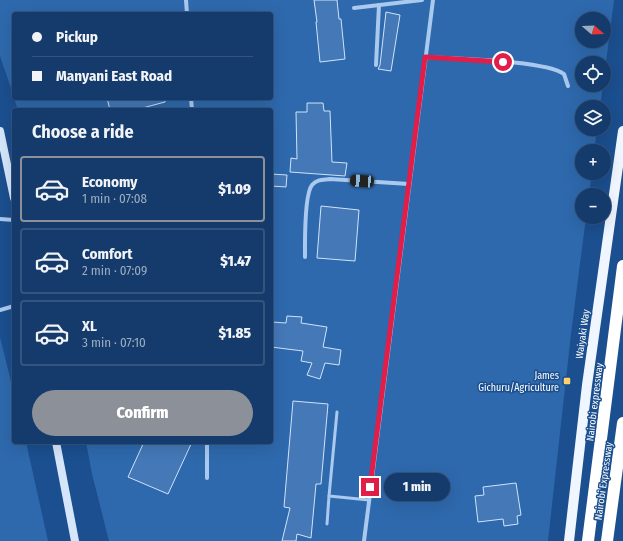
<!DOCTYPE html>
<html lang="en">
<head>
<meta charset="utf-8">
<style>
	body { margin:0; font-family:"Fira Sans Condensed",sans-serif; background:#1d4271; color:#f1f3f6; height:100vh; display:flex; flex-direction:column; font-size:15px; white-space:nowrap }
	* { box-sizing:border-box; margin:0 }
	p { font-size:13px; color:#9dadc1 }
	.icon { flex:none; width:22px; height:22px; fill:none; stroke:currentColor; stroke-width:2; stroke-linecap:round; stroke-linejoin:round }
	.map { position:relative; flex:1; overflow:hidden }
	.details { position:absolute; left:12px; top:108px; width:261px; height:336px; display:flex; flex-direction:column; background:#143b6b; border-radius:4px; box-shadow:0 4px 16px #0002,0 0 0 1px #33557e }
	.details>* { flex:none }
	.top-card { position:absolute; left:12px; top:12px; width:261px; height:88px; border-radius:4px; box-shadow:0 4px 16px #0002,0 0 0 1px #33557e; display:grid; align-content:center; height:88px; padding:0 20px; background:#143b6b }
	.needle { width:26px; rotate:109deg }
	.controls { position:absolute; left:575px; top:12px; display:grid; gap:8px }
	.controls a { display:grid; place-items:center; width:36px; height:36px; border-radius:50%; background:#143b6b; box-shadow:0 4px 16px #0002,0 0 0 1px #33557e; font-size:20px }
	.end { position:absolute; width:18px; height:18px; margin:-9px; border:5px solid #e11d48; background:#fff; box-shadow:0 0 0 2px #fff }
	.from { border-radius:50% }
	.bubble { position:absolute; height:28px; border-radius:14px; background:#143b6b; box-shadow:0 4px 16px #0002,0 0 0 1px #33557e; font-size:13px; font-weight:800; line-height:28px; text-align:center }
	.car { position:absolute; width:12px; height:24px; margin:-12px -6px; border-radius:5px; box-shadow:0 0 3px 1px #0007; background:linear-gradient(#222 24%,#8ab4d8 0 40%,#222 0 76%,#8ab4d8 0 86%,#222 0) }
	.top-card b { display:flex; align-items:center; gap:14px; height:38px; font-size:15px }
	.top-card b+b { border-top:1px solid #33557e }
	.top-card i { width:10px; height:10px; background:#f1f3f6 }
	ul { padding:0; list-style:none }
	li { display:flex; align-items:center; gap:12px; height:66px; margin:0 8px 6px; padding:0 12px; border:2px solid #33557e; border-radius:4px }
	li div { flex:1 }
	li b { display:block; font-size:15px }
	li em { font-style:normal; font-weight:800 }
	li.on { border-color:#8c9099 }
	li>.icon { width:36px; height:36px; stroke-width:1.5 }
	h2 { padding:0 20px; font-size:18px; line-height:48px }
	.button { display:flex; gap:8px; margin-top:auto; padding:8px 20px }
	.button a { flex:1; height:46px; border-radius:24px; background:#8c9099; color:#fff; font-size:16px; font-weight:800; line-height:46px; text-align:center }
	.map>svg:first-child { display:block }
	.green { fill:#2e69ad; fill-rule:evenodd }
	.building { fill:#4478b7; stroke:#cfe3fa }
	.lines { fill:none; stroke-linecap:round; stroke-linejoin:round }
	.lane { stroke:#a9c9ee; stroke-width:3 }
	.street { stroke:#a9c9ee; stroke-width:4 }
	.secondary { stroke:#d6e6fa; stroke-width:8 }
	.primary { stroke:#f0f6ff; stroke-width:10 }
	.highway { stroke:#fff; stroke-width:12 }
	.route { stroke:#e11d48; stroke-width:5 }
	.poi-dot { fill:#ffd166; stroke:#1b4f8f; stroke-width:1.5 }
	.labels { text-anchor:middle; stroke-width:3; stroke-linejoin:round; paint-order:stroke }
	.street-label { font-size:10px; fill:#fff; stroke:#1b4f8f }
	.poi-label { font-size:10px; fill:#fff; stroke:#1b4f8f; text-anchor:end }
</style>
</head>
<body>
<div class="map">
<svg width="623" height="541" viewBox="0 0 623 541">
	<rect width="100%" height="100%" fill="#1b4f8f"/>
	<g class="green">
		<path d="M0,0H614L604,78V63H582V85H603L600,107H582V129H597L594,151H582V173H592L589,195H582V217H586L571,334L548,541H109L92,474L86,442H271V110H18L14,98H271V14H14V97L0,56ZM582,19H604V41H582Z"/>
		<polygon points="0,337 14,394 14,442 26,442 48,541 0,541"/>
	</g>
	<g class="building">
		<polygon points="314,0 337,0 339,19 341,19 345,59 320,62 316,22 317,22"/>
		<polygon points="386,12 400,15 391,71 378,69 380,65"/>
		<polygon points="107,98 165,98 165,102 135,110 110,110"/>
		<polygon points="307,103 323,103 324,111 330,111 332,162 347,163 345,176 290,172 291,158 297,159 296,112 307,112"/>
		<polygon points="271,174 287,175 286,187 271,186"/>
		<polygon points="321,206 359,210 355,261 317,258"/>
		<polygon points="287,316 302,317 301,323 327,327 323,347 341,350 339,365 325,363 320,379 307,375 312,363 301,361 303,351 271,347 272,322 286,323"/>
		<polygon points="293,401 328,404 321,484 316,484 311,538 297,534 296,541 282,541 290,508 284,507"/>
		<polygon points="144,442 192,442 168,494 128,477"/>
		<polygon points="516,483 521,515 517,516 518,524 504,526 503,519 478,522 475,496 484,495 483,487"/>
	</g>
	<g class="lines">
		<g class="lane">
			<polyline points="337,412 329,496 369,500"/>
			<polyline points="327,524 329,496"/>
		</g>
		<g class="street">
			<polyline points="186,0 187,14"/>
			<polyline points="354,8 422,0"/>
			<path d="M425,57C454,59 545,60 564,74L568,86"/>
			<polyline points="376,65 379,5"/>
			<polyline points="191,98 192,110"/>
			<polyline points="0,219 14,220"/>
			<path d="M305,257C305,242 304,195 312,185C317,179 323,180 330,179L409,184"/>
			<polyline points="0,310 14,306"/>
			<polyline points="207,442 207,478"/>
			<polyline points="364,541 433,0"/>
		</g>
		<g class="secondary">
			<polyline points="0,131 14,198"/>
			<polyline points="56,442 75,541"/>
		</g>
		<polyline class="primary" points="569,541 587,385 623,131"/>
		<g class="highway">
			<polyline points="588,541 623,266"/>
			<polyline points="607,541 623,423"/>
		</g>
	</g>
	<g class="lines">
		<polyline class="route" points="370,487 425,57 503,62"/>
	</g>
	<rect class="poi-dot" x="563" y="377" width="8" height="8" rx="2"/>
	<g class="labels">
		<g class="street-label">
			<text transform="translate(582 334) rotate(-82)" y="4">Waiyaki Way</text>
			<text transform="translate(594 402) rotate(-83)" y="4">Nairobi expressway</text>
			<text transform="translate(603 481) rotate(-82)" y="4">Nairobi Expressway</text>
		</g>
		<g class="poi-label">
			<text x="559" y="379">James<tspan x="559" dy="12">Gichuru/Agriculture</tspan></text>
		</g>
	</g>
</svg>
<div class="controls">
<a><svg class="needle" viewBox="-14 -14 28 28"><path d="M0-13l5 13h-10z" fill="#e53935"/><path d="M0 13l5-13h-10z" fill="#9dadc1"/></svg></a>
<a><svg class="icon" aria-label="locate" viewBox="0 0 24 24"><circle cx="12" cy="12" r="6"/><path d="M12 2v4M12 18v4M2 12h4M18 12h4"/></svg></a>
<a><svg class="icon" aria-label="layers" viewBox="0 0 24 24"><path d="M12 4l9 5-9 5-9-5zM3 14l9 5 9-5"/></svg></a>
<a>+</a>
<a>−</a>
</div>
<i class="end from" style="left:503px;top:62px"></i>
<i class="end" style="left:370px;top:487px"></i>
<div class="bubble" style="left:384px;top:473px;width:66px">1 min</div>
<i class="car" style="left:362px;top:181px;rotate:274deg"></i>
<div class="top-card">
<b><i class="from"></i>Pickup</b>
<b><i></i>Manyani East Road</b>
</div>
<section class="details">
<h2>Choose a ride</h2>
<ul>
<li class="on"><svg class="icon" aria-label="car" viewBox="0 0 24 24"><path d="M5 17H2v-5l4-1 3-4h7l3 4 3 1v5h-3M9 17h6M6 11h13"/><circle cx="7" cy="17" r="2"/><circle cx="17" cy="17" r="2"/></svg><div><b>Economy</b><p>1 min · 07:08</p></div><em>$1.09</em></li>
<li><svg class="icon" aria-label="car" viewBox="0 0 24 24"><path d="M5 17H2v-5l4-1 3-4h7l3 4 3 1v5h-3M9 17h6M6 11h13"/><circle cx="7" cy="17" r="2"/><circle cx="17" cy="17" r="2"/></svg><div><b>Comfort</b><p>2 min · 07:09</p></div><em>$1.47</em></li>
<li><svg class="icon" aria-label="car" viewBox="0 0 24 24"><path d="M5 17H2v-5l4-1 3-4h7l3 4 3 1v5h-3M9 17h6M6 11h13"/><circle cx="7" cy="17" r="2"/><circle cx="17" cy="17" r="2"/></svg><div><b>XL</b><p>3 min · 07:10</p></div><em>$1.85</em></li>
</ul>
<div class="button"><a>Confirm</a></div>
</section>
</div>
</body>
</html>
